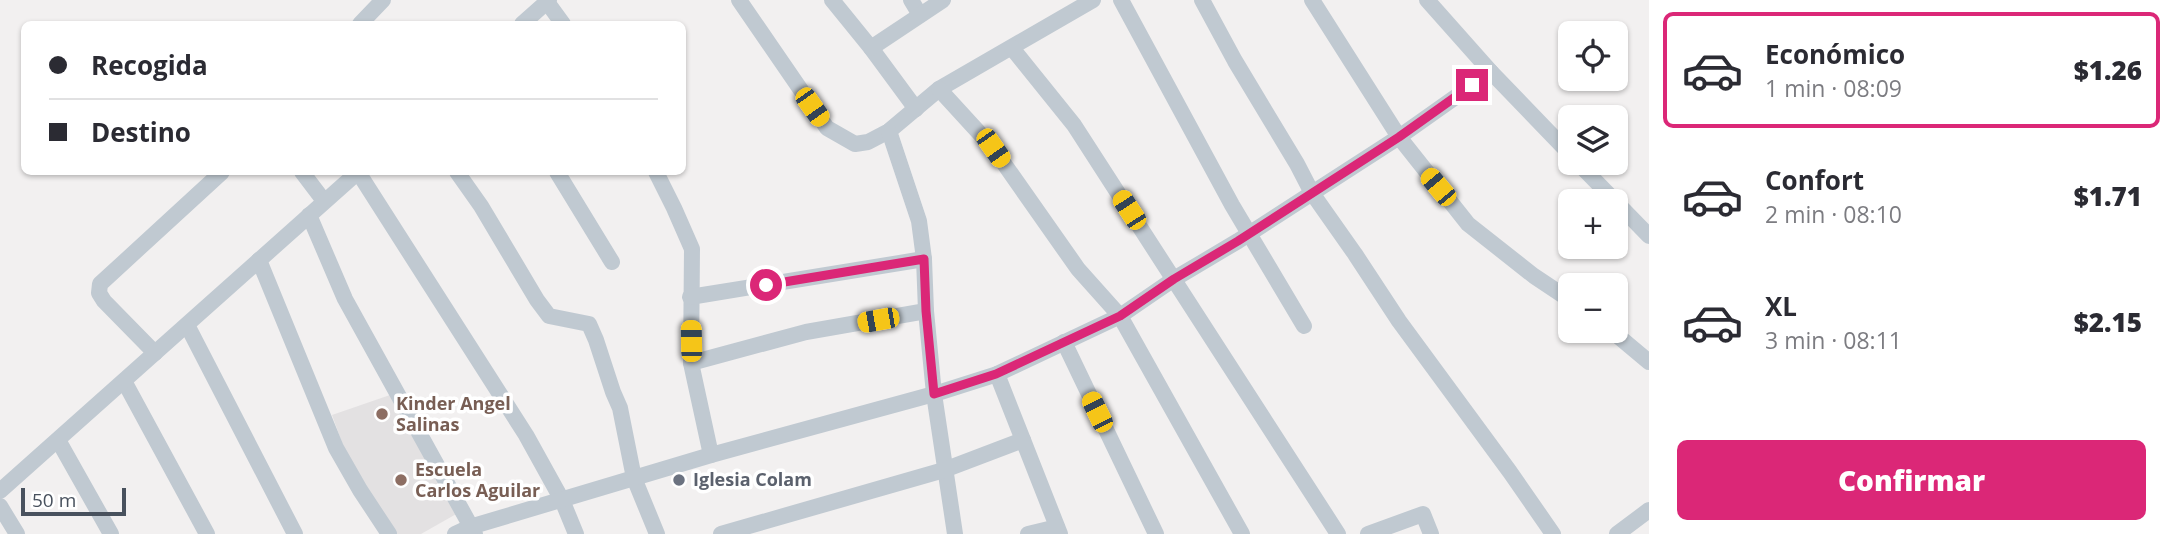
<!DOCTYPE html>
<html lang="es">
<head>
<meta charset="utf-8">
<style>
	body { margin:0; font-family:"Open Sans",sans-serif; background:#f7f7f7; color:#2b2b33; height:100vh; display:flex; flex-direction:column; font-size:26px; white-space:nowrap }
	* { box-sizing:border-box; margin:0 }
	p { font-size:23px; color:#7c7c81 }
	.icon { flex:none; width:38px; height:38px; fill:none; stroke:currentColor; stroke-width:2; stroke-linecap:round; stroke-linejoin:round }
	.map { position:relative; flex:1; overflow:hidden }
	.details { display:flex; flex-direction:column; background:#fff; width:525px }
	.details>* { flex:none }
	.hud { position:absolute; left:21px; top:21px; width:665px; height:154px; border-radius:10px; box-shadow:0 2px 5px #0004; display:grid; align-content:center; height:154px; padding:0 28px; background:#fff }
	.controls { position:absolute; left:1558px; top:21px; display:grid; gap:14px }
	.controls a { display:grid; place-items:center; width:70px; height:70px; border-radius:10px; background:#fff; box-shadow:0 2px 5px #0004; font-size:35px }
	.scale { position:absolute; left:21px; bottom:18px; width:105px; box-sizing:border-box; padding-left:7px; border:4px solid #48515d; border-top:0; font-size:19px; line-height:24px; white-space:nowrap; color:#48515d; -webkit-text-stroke:5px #fff; paint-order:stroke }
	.end { position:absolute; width:32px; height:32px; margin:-16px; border:9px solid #db2777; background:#fff; box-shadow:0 0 0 4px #fff }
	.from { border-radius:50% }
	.car { position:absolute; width:21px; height:42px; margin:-21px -10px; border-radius:9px; box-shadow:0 0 5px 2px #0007; background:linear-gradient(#f5c518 24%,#345 0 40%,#f5c518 0 76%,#345 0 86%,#f5c518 0) }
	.hud b { display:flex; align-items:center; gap:24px; height:66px; font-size:26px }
	.hud b+b { border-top:2px solid #e1e1e2 }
	.hud i { width:18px; height:18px; background:#2b2b33 }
	ul { padding:12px 0 0; list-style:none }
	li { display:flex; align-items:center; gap:21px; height:116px; margin:0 14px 10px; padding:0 14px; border:4px solid transparent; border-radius:10px }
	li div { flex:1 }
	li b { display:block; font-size:26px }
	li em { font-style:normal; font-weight:800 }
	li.on { border-color:#db2777 }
	li>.icon { width:63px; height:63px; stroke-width:1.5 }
	.cta { display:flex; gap:14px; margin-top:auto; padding:14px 28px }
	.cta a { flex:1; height:80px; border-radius:10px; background:#db2777; color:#fff; font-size:28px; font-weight:800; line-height:80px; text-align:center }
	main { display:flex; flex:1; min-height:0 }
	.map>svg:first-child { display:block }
	.education { fill:#e3e1e2 }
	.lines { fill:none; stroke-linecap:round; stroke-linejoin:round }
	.street { stroke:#c0c9d1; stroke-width:16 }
	.route { stroke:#db2777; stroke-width:9 }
	.education-dot { fill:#8d6e63; stroke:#fff; stroke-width:2.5 }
	.worship-dot { fill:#6b7280; stroke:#fff; stroke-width:2.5 }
	.labels { text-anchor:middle; stroke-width:7; stroke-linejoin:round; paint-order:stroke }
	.education-label { font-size:18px; font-weight:bold; fill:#785e54; stroke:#fff; text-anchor:start }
	.worship-label { font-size:18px; font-weight:bold; fill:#5b616d; stroke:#fff; text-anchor:start }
</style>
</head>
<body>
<main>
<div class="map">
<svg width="1649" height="534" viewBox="0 0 1649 534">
	<rect width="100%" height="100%" fill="#f2f0f0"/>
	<polygon class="education" points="390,395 458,513 421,534 395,534 344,448 332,415"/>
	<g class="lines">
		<g class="street">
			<polyline points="739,0 827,128 855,144 868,142 889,131 939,89 1093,0"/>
			<polyline points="832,0 871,48 916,109"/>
			<polyline points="911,0 920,15"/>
			<polyline points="1121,0 1232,205 1304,326"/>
			<polyline points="1202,0 1235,61 1297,164 1312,193 1355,254 1399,321 1510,472 1553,534"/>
			<polyline points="1312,0 1399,137 1468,224 1534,276 1570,300"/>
			<polyline points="1427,0 1491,72 1570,154"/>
			<polyline points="547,2 563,24"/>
			<polyline points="360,24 383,0"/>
			<polyline points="522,24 549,0"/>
			<polyline points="871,48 943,0"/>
			<polyline points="1012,48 1074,125 1338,534"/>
			<polyline points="939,89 993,148 1078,269 1120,316 1242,534"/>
			<polyline points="889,131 919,221 924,259 926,311 934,394 955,534"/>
			<polyline points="1578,163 1649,236"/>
			<polyline points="302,172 324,201"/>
			<polyline points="457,172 481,206 537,300 549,316 589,324 596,340 613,392 620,408 634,478 657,534"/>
			<polyline points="557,172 612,262"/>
			<polyline points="656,172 674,208 692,249 691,363 711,455"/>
			<polyline points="309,215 345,299 475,534"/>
			<polyline points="259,260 336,448 360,490 389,534"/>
			<polyline points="690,297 924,259"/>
			<polyline points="187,325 295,534"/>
			<polyline points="1612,331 1649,362"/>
			<polyline points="1064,342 1156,534"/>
			<polyline points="155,353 104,301 99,293 100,284 222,172"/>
			<polyline points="691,363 806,332 926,311"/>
			<polyline points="997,374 1023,440"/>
			<polyline points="124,381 207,534"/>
			<polyline points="58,440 111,534"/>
			<polyline points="0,491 358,172 526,435 562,500 576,534"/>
			<polyline points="0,506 17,534"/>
			<polyline points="455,534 470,527 711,455 934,394 997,374 1120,316 1174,279 1238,241 1399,137 1491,72"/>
			<polyline points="721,534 944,470 1023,440 1060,534"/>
			<polyline points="1028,534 1057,527"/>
			<polyline points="1368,534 1423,514 1431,534"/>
			<polyline points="1617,534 1649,510"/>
		</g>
	</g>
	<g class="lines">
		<polyline class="route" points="766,285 924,259 926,311 934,394 996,374 1120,316 1174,279 1238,241 1399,137 1472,85"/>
	</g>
	<g class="education-dot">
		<circle cx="382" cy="414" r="7"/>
		<circle cx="401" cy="480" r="7"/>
	</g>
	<circle class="worship-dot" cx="679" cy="480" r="7"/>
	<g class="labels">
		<g class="education-label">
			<text x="396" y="410">Kinder Angel<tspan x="396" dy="21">Salinas</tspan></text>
			<text x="415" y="476">Escuela<tspan x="415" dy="21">Carlos Aguilar</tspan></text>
		</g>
		<g class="worship-label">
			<text x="693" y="486">Iglesia Colam</text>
		</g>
	</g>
</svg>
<div class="controls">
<a><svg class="icon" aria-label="locate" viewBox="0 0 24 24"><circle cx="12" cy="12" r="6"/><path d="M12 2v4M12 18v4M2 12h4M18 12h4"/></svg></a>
<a><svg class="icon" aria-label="layers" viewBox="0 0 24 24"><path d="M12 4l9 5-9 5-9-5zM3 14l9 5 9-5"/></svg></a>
<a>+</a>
<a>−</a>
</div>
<div class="scale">50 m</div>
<i class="end from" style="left:766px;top:285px"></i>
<i class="end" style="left:1472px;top:85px"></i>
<i class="car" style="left:812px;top:107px;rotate:145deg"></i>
<i class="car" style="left:993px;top:148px;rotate:145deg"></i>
<i class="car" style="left:1438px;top:187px;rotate:320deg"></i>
<i class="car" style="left:1129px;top:210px;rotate:327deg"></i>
<i class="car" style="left:878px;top:320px;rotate:260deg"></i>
<i class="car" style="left:691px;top:341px;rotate:359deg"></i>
<i class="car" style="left:1097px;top:412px;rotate:334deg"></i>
<div class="hud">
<b><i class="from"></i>Recogida</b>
<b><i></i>Destino</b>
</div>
</div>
<section class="details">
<ul>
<li class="on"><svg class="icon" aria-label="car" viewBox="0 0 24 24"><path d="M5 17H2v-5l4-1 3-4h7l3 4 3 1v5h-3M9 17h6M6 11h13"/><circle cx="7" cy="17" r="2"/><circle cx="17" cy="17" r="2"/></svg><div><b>Económico</b><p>1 min · 08:09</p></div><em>$1.26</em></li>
<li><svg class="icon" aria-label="car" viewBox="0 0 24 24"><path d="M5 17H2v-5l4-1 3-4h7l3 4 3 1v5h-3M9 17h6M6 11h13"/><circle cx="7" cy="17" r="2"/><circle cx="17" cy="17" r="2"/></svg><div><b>Confort</b><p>2 min · 08:10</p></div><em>$1.71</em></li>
<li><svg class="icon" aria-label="car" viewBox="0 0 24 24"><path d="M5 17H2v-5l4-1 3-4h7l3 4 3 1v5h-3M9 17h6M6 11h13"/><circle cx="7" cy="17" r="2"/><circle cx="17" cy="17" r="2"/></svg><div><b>XL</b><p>3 min · 08:11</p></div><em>$2.15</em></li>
</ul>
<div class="cta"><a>Confirmar</a></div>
</section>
</main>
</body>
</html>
